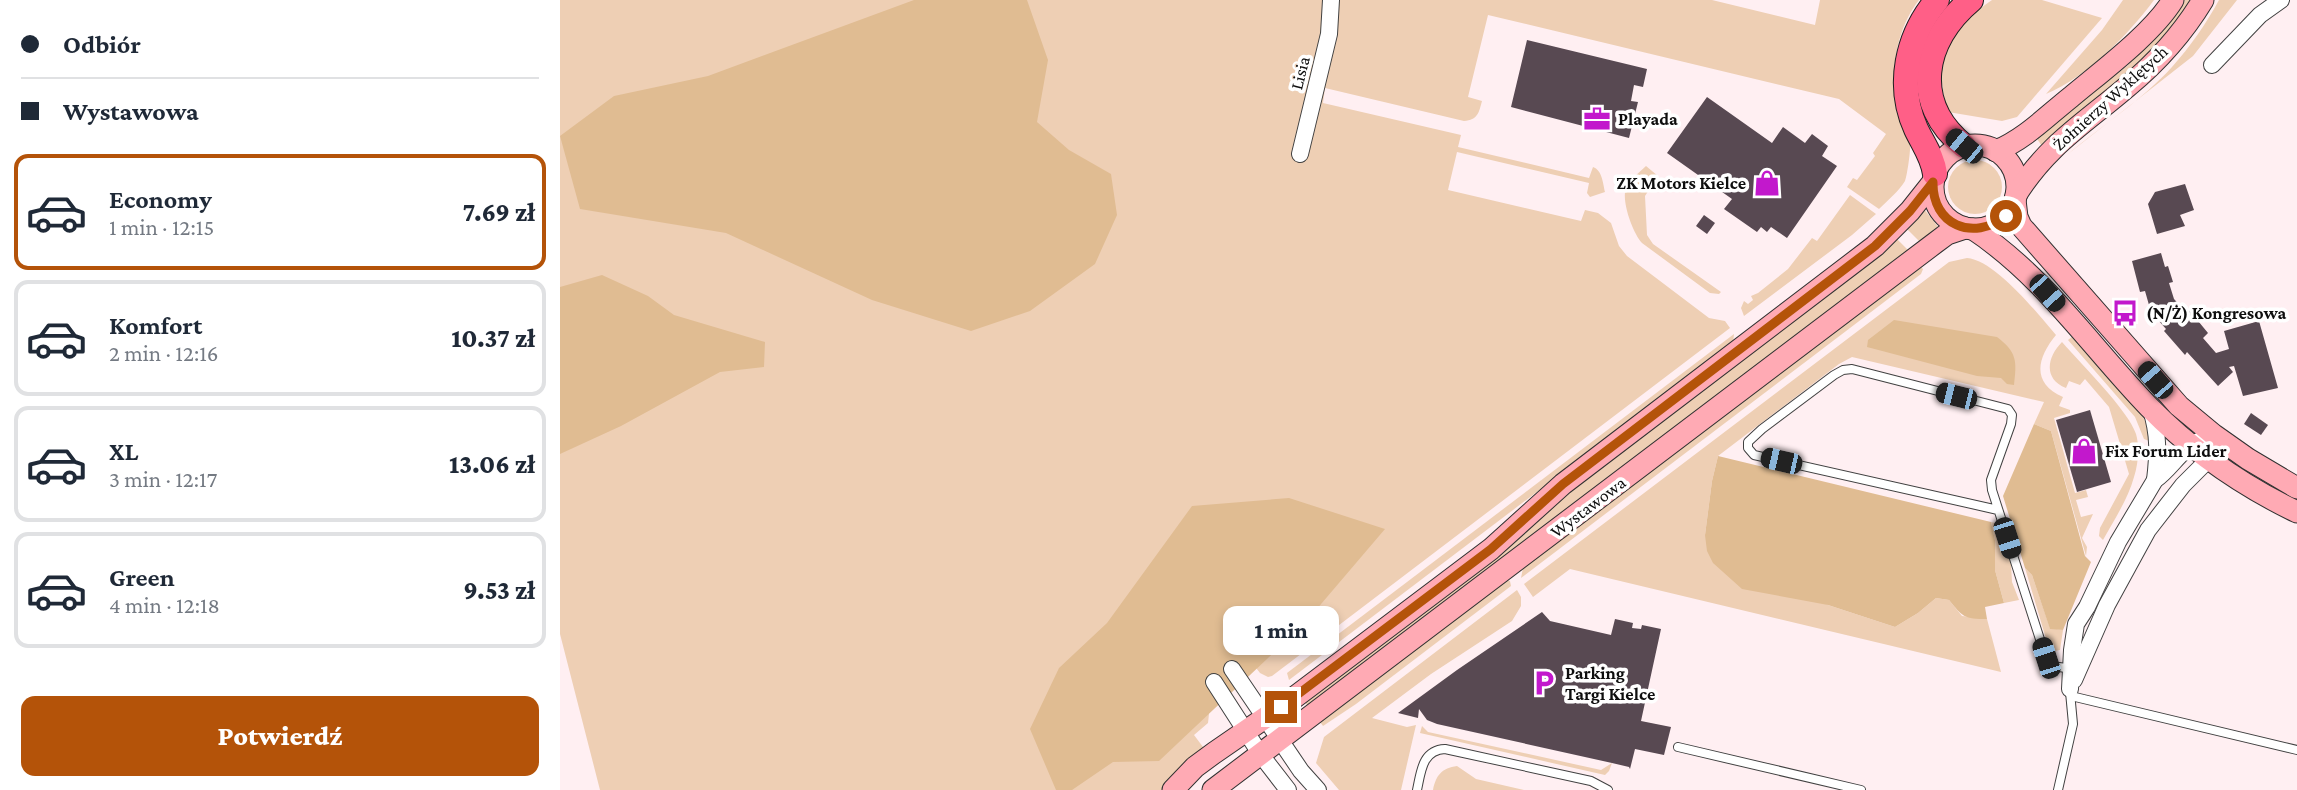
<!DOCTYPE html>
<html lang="pl">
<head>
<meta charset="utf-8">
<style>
	body { margin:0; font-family:"Crimson Pro",serif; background:#f2f2f3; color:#1f2937; height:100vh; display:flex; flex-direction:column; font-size:26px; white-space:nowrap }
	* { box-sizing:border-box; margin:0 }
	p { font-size:23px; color:#747a83 }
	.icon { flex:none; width:38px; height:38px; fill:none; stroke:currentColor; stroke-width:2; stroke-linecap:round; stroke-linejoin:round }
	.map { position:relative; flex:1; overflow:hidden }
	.details { display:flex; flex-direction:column; background:#fff; width:560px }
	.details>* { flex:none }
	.banner { display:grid; align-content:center; height:154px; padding:0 21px; background:#fff }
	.end { position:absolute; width:32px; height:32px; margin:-16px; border:9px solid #b45309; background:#fff; box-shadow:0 0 0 4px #fff }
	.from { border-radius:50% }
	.bubble { position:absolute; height:49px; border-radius:14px; background:#fff; box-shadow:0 4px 10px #0003; font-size:23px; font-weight:800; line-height:49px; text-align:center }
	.car { position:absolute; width:21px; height:42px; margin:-21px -10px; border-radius:9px; box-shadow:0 0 5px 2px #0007; background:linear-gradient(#222 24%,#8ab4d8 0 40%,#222 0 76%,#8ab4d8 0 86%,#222 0) }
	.banner b { display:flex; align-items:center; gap:24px; height:66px; font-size:26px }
	.banner b+b { border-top:2px solid #e0e1e3 }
	.banner i { width:18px; height:18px; background:#1f2937 }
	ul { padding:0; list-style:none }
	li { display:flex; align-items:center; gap:21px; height:116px; margin:0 14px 10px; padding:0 7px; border:4px solid #e0e1e3; border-radius:14px }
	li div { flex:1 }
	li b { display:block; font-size:26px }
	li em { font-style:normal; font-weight:800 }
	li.on { border-color:#b45309 }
	li>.icon { width:63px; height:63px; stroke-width:1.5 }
	.action { display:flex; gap:14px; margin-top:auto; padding:14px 21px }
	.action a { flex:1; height:80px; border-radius:14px; background:#b45309; color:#fff; font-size:28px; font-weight:800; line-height:80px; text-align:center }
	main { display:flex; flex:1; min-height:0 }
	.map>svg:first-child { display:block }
	.green { fill:#eecfb4 }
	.forest { fill:#e0bc92 }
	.building { fill:#584952 }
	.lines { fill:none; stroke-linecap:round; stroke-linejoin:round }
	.lane-casing { stroke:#414141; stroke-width:10 }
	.street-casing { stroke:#414141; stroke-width:18 }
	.secondary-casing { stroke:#303030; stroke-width:23 }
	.primary-casing { stroke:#1f1f1f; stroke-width:26 }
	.lane { stroke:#fff; stroke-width:8 }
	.street { stroke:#fff; stroke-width:16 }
	.secondary { stroke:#ffaab4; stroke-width:21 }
	.primary { stroke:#ff5f87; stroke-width:24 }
	.route { stroke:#b45309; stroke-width:9 }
	.labels { text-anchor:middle; stroke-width:7; stroke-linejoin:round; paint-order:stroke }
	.street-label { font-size:18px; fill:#0e0e0e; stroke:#fff }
	.poi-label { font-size:18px; font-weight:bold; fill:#0e0e0e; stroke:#fff; text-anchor:start }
</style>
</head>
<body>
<main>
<section class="details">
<div class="banner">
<b><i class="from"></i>Odbiór</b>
<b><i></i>Wystawowa</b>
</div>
<ul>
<li class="on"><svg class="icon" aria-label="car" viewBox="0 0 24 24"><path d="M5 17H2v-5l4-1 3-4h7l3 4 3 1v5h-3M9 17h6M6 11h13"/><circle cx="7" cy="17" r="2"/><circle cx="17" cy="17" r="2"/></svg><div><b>Economy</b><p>1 min · 12:15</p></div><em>7.69 zł</em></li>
<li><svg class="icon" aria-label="car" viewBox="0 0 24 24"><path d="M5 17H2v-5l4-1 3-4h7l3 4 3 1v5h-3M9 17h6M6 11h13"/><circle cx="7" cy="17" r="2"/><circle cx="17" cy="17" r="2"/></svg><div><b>Komfort</b><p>2 min · 12:16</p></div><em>10.37 zł</em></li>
<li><svg class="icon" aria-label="car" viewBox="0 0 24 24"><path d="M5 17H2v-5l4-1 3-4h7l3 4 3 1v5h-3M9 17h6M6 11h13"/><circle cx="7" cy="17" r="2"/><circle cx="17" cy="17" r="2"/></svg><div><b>XL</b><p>3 min · 12:17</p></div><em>13.06 zł</em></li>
<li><svg class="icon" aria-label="car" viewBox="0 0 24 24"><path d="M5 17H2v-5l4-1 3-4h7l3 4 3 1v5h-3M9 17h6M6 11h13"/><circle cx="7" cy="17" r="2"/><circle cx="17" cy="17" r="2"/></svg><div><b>Green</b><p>4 min · 12:18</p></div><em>9.53 zł</em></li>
</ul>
<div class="action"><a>Potwierdź</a></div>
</section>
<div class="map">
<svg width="1737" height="790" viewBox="0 0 1737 790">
	<rect width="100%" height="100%" fill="#ffeff2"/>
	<g class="green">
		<path d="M0,0H1152L1255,25L1260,0H1359C1336,29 1330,72 1336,109C1338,121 1348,132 1350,144C1351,149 1347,177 1345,181C1339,191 1327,201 1319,209L1287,187L1293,178L1297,180L1315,156L1313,153L1326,134L1279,99L928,15L908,97L922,101C919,112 918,120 904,121L765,88L763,103L901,135L898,147L1029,178L1033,167C1042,170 1043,183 1045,192L1030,197L1027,193L1029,183L897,152L888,190L1021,221L1025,210L1038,213L1051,223L1059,246L1067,256L1149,318L1165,321L1170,328L712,676L708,677L700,673L687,656L635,697L649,714L648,723L634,735L646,751L603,790H40L0,634Z"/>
		<path d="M1432,0H1482L1542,18L1457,117L1442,121L1388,112C1372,58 1387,31 1432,0Z"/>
		<path d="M1563,0H1594C1568,35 1527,77 1486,94L1542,30Z"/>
		<path d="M1623,0H1632C1615,23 1598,47 1577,67C1547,95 1512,117 1482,146L1475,136L1567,66L1609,20Z"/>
		<path d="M1659,0H1677L1633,56L1508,154C1542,126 1583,99 1612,67C1630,47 1646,24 1659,0Z"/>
		<circle cx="1415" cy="187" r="27"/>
		<path d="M1086,166L1098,176L1085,196L1087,235L1093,244L1161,292L1159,294L1150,293L1082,243C1073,233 1061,201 1066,188C1070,179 1080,172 1086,166Z"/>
		<polygon points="1290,195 1316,214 1292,235 1184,316 1181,308 1184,301 1188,304 1193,300 1191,296 1198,293 1228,269 1252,238 1257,241"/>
		<polygon points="1364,209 1379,228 1361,243 1346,228"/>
		<polygon points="1337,239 1349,251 748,707 745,702 1009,491 1304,268"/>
		<path d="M1407,258C1435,260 1478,314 1496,335C1477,358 1471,383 1503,397L1499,406L1510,410V413L1494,418L1515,493L1526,490L1528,497L1516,500L1521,517L1533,514L1522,538L1527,547L1526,556L1491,431L1474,424L1484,402L1292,357L1279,364L1158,456L1152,481L1145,535L1268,605L1335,627L1358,613L1376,598L1389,600L1402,616L1427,619L1441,672L1010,569L973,597L964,584L1389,262Z"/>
		<polygon points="1360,266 1363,269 1361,274 961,578 963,568"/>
		<polygon points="1174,334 1173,343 729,680 727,673"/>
		<polygon points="1513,336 1583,416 1587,426 1589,441 1584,439 1575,417 1508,340"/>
		<path d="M1502,342C1520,363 1569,411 1576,434C1580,448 1578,464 1574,477C1568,499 1554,520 1543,540L1539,536L1540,528L1569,474L1549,407L1525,379L1520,385L1509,381L1506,388C1483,379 1487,357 1502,342Z"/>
		<polygon points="1431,522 1439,524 1451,564 1452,582 1459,600 1444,603 1435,570 1435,540"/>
		<polygon points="1465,568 1472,575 1490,628 1503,630 1500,650 1490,652"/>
		<polygon points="947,580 950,581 951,586 796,704 763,726 760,722"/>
		<polygon points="957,590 961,597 961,606 952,621 871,674 812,718 847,727 856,725 841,790 779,790 756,763 764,737"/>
		<polygon points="862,726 868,732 1041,770 1052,763 1049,771 1045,775 860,733"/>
		<path d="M897,766L916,779L964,790H873C876,775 882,768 897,766Z"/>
	</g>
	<g class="forest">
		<polygon points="354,0 467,0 488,60 477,122 509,150 551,174 557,215 535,264 470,311 411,331 312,300 166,233 20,209 0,136 54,96 148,76"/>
		<polygon points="42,275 88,296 114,315 205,342 204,367 160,372 61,426 0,454 0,287"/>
		<path d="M1334,320L1437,337C1457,352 1457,361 1454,385L1447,384L1441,378L1417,376L1307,347L1308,340Z"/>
		<polygon points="1474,424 1491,431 1525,556 1531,562 1503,630 1490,629 1472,575 1465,568 1443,496"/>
		<path d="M1158,456L1431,522L1435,540V570L1444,603L1425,607L1427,619C1404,619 1403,617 1389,600L1376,598L1358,613L1335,627L1268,605L1182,589L1153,563L1147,551L1145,535L1152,481Z"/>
		<polygon points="729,498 825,529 744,624 599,761 553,762 512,790 496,790 470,729 499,668 547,623 632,506"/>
	</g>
	<g class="building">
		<polygon points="967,40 1087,69 1083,87 1074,85 1071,101 1078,102 1069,138 951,107"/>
		<polygon points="1147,97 1212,143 1223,127 1245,143 1252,134 1268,146 1262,156 1277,166 1227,238 1211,227 1207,232 1201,227 1197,232 1164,209 1172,199 1107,153"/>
		<polygon points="1625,184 1634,210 1620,215 1625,226 1597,234 1588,204 1595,192"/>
		<polygon points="1144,215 1155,223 1147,234 1136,226"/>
		<polygon points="1601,253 1605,267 1608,266 1613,282 1609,283 1614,299 1626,312 1629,310 1648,333 1643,338 1656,353 1669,349 1664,331 1699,321 1718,388 1683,396 1674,366 1669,367 1673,372 1658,386 1627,352 1625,355 1604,331 1606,329 1591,312 1585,291 1580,292 1572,261"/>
		<polygon points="1530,410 1551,482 1517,492 1496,420"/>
		<polygon points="1691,413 1708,425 1701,435 1684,424"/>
		<polygon points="982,612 990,621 1051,635 1055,619 1073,623 1072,628 1081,629 1082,625 1101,629 1081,721 1111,727 1104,755 1075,749 1070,769 1069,767 1052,763 877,724 867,720 859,709 858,718 838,713 897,670"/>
	</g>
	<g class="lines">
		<g class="lane-casing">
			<g id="lane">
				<polyline points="1438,510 1194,455 1188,448 1188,442 1202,429 1274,375 1283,370 1292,369 1448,409 1452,415 1451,424 1431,480 1432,490 1486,658 1492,666 1513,669"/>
				<polyline points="1511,696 1737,750"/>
				<polyline points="1118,747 1301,790"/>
				<path d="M857,790C861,772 862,750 885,749L1031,781L1048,790"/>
				<polyline points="1498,790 1513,724 1510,692"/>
			</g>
		</g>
		<g class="street-casing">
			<g id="street">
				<polyline points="1652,65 1700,15 1721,0"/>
				<polyline points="740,154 769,34 771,0"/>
				<path d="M1591,410C1599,434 1598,455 1595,480"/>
				<polyline points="672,669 741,771 758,790"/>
				<polyline points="1514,680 1547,605 1588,530 1623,485 1649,459 1654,435"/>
				<polyline points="654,682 701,755 728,790"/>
				<path d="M1510,689L1512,650L1516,624L1527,607L1558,542L1595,480C1612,468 1621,448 1641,440"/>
			</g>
		</g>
		<g class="secondary-casing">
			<g id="secondary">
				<circle cx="1415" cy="187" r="42"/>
				<path d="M1436,151C1465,139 1487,116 1511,97C1542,71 1592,34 1613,0"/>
				<path d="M1456,195C1487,145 1525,123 1568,86C1597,62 1623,33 1643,0"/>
				<polyline points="1455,200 1457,217 1461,226 1619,406 1654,435 1688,459 1737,488"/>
				<path d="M1413,229C1484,276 1531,347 1589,407C1632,451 1683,486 1737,512"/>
				<polyline points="613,790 635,767 654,753 735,697 931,549 1003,484 1315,246 1350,211 1373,182"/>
				<polyline points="653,790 1375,243 1387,234 1405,228"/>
			</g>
		</g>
		<g class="primary-casing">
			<g id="primary">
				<path d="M1404,146C1351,103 1362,41 1411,0"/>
				<path d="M1375,174C1373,157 1363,144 1356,129C1336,85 1347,36 1377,0"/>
			</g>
		</g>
		<use href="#lane" class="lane"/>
		<use href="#street" class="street"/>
		<use href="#secondary" class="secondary"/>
		<use href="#primary" class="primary"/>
	</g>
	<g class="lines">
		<path class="route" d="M721,707L931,549L1003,484L1315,246L1350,211L1373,182C1372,225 1413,242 1446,216"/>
	</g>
	<defs>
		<g id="office-bare" transform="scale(2.1)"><path d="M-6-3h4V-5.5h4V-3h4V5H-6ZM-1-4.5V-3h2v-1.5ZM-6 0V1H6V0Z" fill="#c218cc" stroke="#fff" stroke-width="2.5" paint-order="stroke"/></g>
		<g id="shop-bare" transform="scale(2.1)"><path d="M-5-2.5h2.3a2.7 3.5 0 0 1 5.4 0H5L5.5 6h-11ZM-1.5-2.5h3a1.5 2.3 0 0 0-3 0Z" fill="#c218cc" stroke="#fff" stroke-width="2.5" paint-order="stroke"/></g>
		<g id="bus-bare" transform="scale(2.1)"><path d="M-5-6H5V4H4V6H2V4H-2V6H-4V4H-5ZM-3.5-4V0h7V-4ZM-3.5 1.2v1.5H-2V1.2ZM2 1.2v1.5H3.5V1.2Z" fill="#c218cc" stroke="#fff" stroke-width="2.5" paint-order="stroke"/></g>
		<g id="parking-bare" transform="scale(2.1)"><path d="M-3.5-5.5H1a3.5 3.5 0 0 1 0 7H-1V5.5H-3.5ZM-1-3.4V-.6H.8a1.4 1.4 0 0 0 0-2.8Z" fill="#c218cc" stroke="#fff" stroke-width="2.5" paint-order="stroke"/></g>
	</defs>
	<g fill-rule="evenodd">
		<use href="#office-bare" x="1037" y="119"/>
		<use href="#shop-bare" x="1207" y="183"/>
		<use href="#bus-bare" x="1565" y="313"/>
		<use href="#shop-bare" x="1524" y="451"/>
		<use href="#parking-bare" x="984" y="683"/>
	</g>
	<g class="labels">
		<g class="street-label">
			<text transform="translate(740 73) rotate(-76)" y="6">Lisia</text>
			<text transform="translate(1550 98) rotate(-42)" y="6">Żołnierzy Wyklętych</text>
			<text transform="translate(1028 507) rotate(-37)" y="6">Wystawowa</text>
		</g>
		<g class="poi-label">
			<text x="1058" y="125">Playada</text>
			<text x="1186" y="189" text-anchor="end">ZK Motors Kielce</text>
			<text x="1586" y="319">(N/Ż) Kongresowa</text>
			<text x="1545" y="457">Fix Forum Lider</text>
			<text x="1005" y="679">Parking<tspan x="1005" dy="21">Targi Kielce</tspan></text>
		</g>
	</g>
</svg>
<i class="end from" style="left:1446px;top:216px"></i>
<i class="end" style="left:721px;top:707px"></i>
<div class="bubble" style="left:663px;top:606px;width:116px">1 min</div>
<i class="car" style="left:1404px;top:146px;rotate:310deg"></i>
<i class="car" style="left:1487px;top:293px;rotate:138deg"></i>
<i class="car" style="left:1595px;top:380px;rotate:319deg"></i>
<i class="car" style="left:1396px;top:396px;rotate:284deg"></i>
<i class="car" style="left:1221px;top:461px;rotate:283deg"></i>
<i class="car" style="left:1447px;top:538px;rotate:162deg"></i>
<i class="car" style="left:1486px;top:658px;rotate:342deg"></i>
</div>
</main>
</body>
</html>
